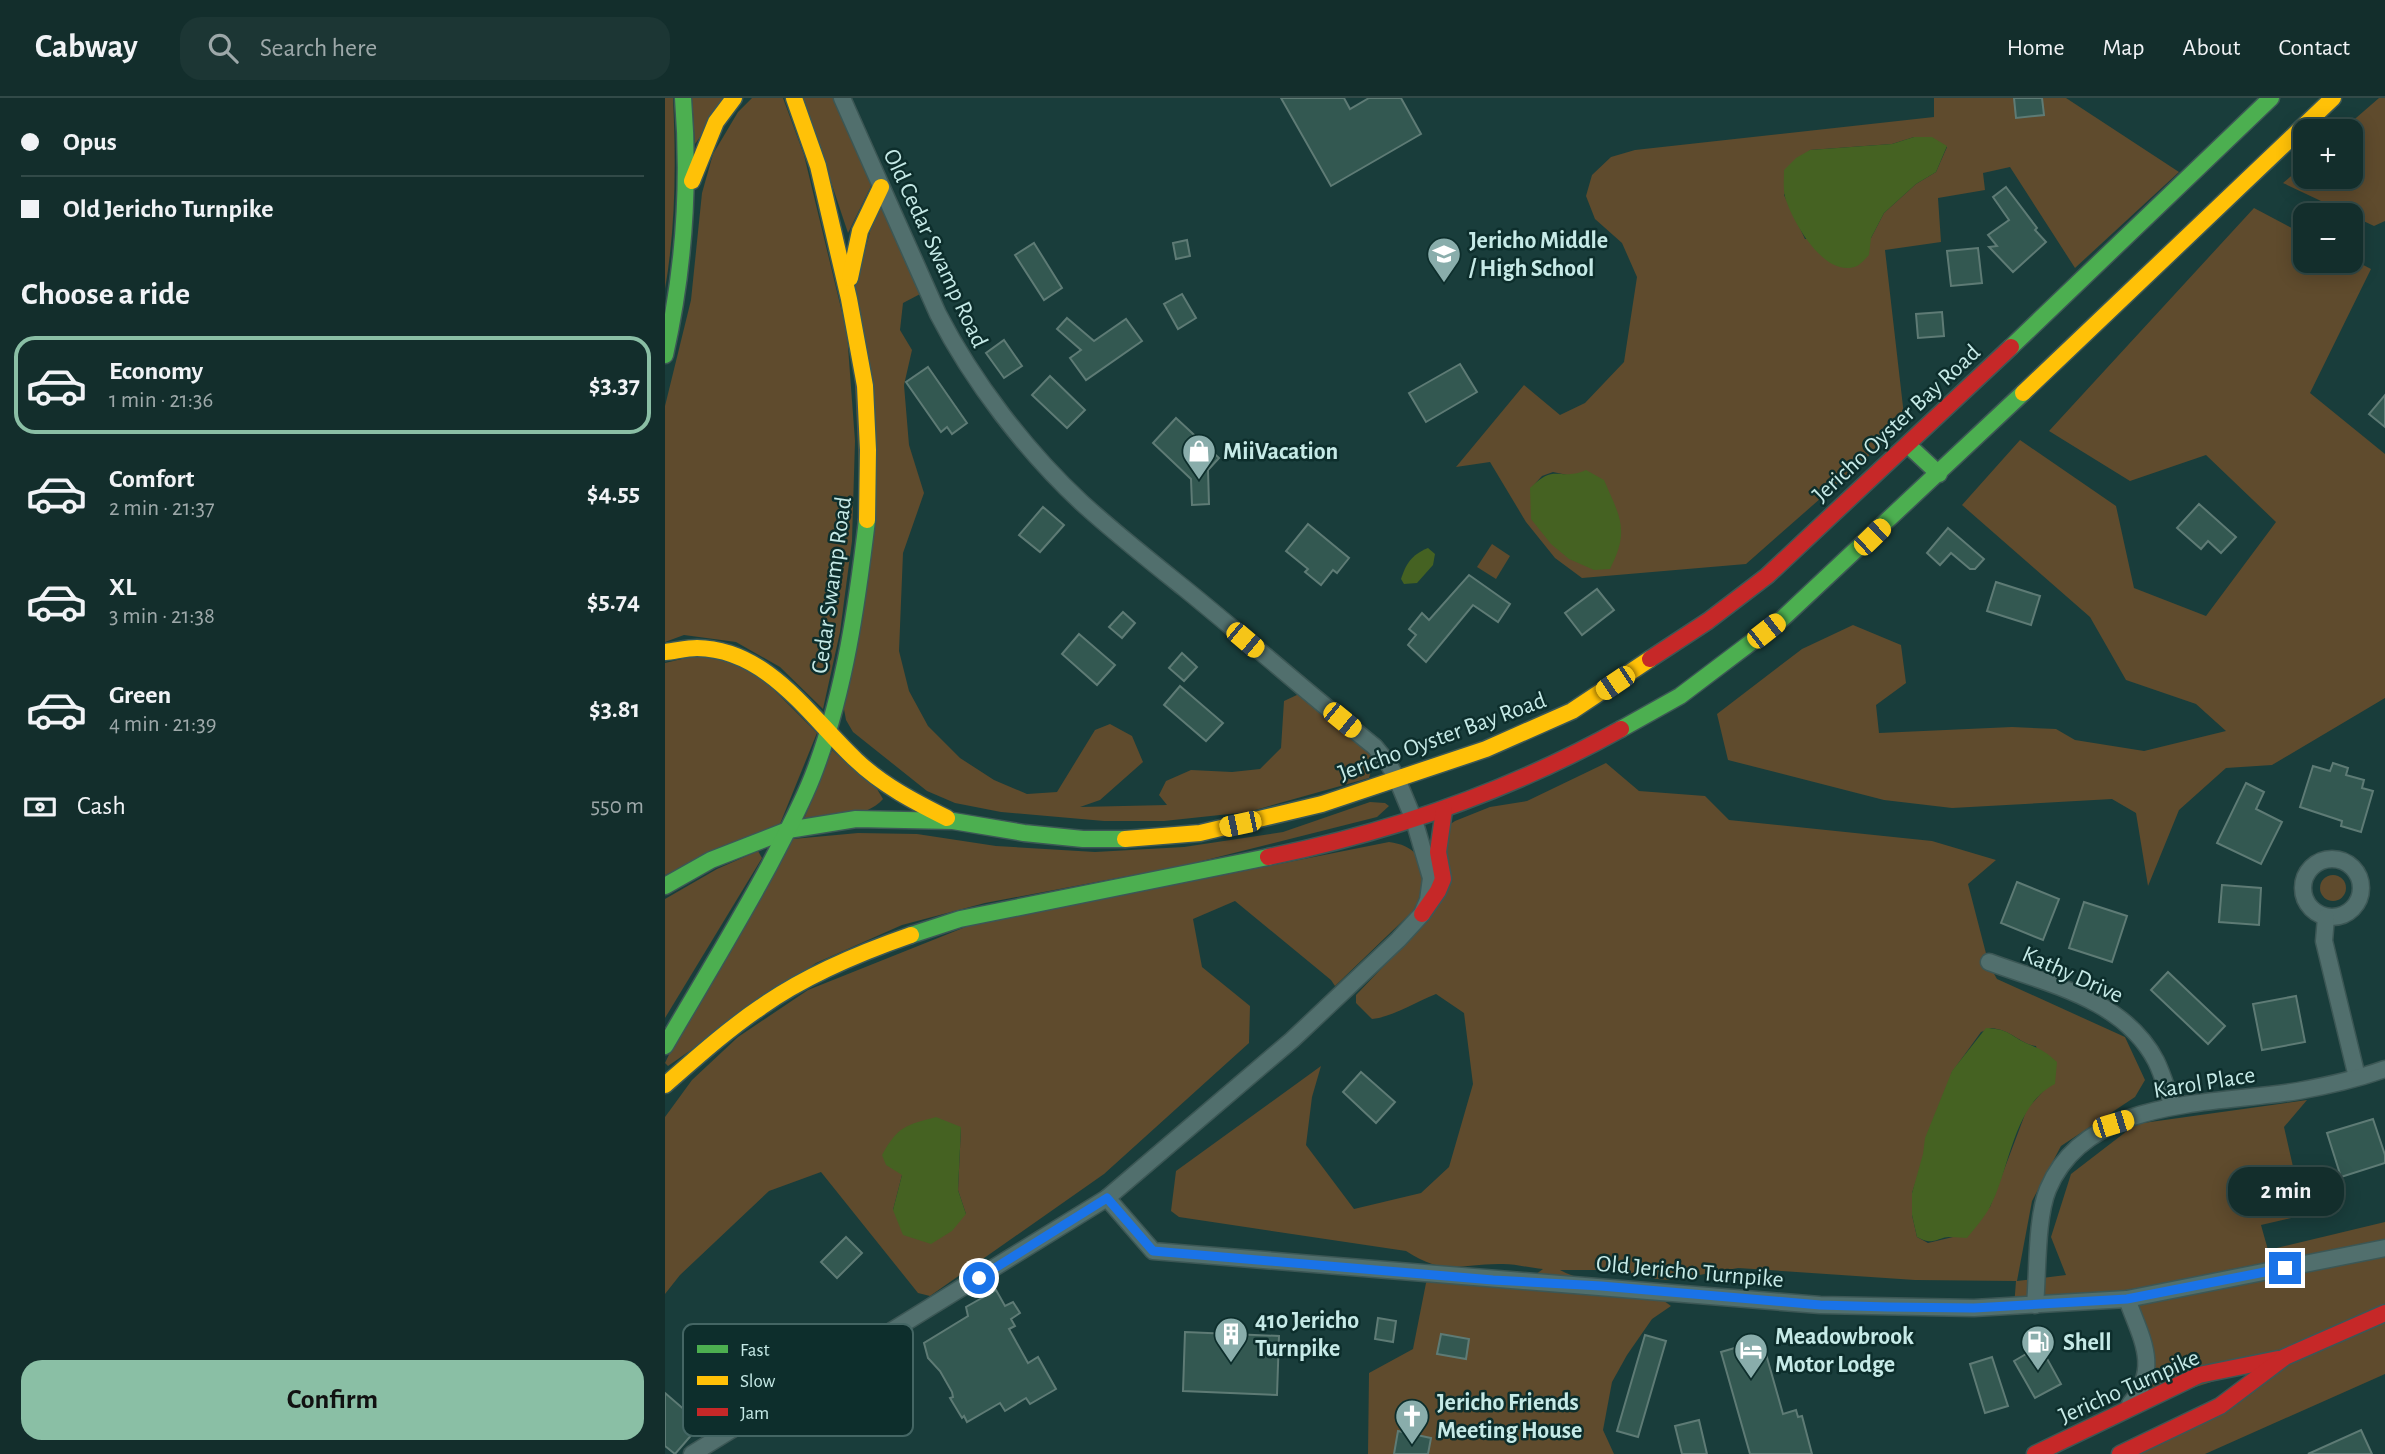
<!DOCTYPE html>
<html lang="en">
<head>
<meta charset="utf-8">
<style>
	body { margin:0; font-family:"Alegreya Sans",sans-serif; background:#1c3634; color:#f1f3f6; height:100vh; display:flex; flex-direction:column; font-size:26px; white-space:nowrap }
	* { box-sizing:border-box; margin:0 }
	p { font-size:23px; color:#9da8a9 }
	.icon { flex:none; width:38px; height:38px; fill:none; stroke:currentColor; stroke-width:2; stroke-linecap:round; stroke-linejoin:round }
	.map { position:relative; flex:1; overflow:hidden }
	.details { display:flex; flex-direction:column; background:#132e2c; width:665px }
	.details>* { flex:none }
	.top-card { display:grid; align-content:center; height:154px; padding:0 21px; background:#132e2c }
	.tools { position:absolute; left:1628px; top:21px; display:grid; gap:14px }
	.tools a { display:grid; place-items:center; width:70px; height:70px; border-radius:14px; background:#132e2c; box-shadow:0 4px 18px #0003,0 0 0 2px #324a48; font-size:35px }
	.end { position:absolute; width:32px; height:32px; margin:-16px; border:9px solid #1a73e8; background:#fff; box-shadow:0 0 0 4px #fff }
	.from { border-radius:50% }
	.bubble { position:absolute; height:49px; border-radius:21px; background:#132e2c; box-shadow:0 4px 18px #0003,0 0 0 2px #324a48; font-size:23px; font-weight:700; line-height:49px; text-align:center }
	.car { position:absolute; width:21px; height:42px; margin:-21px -10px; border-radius:9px; box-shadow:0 0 5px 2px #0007; background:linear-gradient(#f5c518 24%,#345 0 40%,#f5c518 0 76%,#345 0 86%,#f5c518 0) }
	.top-card b { display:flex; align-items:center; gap:24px; height:66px; font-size:26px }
	.top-card b+b { border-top:2px solid #324a48 }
	.top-card i { width:18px; height:18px; background:#f1f3f6 }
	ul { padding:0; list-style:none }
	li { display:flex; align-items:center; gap:21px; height:98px; margin:0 14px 10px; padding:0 7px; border:4px solid transparent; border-radius:21px }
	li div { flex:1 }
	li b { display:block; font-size:26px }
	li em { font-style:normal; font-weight:700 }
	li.current { border-color:#8abfa5 }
	li>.icon { width:63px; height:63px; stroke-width:1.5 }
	h2 { padding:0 21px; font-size:32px; line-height:84px }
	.pay { display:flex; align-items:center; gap:18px; height:77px; padding:0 21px; font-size:26px }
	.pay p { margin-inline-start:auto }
	.button { display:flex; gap:14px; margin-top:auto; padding:14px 21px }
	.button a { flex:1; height:80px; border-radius:21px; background:#8abfa5; color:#111; font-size:28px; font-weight:700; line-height:80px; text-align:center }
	header { display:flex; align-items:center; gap:42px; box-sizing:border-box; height:98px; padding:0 35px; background:#132e2c; border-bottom:2px solid #324a48 }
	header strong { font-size:33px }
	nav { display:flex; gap:38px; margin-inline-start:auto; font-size:24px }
	.search { width:490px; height:63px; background:#1c3634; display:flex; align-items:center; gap:18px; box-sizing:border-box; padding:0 24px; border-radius:21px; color:#9da8a9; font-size:26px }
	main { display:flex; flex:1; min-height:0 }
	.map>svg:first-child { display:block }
	.green { fill:#5f4b2d; fill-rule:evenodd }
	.water { fill:#456222 }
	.building { fill:#335851; stroke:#5e7b75; stroke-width:2 }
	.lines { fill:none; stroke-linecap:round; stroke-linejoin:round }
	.street-casing { stroke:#3c5755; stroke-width:19 }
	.fast-casing { stroke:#3c5755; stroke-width:19 }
	.slow-casing { stroke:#3c5755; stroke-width:19 }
	.jam-casing { stroke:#3c5755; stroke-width:19 }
	.street { stroke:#516f6d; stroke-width:16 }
	.fast { stroke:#4caf50; stroke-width:16 }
	.slow { stroke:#ffc107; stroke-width:16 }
	.jam { stroke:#c62828; stroke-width:16 }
	.route { stroke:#1a73e8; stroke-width:9 }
	.labels { text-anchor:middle; stroke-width:5; stroke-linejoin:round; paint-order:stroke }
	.poi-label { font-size:24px; font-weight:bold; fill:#c6eae7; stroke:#0d2e2c; text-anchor:start }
	.street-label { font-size:24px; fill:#c6eae7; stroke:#0d2e2c }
	.key { fill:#0d2e2c; stroke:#446664; stroke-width:2 }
	.key-label { font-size:19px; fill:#c6eae7 }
</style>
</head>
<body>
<header>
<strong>Cabway</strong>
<div class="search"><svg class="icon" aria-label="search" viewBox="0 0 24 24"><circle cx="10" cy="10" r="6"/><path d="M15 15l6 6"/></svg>Search here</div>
<nav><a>Home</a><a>Map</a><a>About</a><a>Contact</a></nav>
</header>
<main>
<section class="details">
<div class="top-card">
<b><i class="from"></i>Opus</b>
<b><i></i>Old Jericho Turnpike</b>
</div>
<h2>Choose a ride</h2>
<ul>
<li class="current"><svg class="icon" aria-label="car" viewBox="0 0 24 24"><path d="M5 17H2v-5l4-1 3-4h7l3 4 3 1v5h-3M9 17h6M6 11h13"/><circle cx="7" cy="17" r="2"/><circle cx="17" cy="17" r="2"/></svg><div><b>Economy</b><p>1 min · 21:36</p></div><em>$3.37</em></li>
<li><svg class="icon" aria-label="car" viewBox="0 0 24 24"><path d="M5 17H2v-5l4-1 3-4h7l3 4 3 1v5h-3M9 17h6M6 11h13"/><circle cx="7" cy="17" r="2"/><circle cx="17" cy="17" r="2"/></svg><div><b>Comfort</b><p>2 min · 21:37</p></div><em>$4.55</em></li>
<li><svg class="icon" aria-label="car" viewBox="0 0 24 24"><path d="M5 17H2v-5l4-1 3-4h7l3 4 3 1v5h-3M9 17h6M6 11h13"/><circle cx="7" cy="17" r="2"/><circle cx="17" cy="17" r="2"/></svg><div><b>XL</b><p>3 min · 21:38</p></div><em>$5.74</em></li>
<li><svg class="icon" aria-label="car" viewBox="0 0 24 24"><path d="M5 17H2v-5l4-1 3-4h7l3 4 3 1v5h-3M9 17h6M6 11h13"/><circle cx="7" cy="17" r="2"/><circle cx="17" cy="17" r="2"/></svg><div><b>Green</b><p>4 min · 21:39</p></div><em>$3.81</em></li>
</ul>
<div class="pay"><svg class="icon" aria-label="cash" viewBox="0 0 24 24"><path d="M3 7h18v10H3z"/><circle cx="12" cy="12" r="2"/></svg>Cash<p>550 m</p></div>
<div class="button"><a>Confirm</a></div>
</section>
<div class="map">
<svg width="1720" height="1356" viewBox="0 0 1720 1356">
	<rect width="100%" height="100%" fill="#193d3b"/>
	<g class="green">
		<path d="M0,0H8C11,64 11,127 0,191Z"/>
		<polygon points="27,0 63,0 30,46"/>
		<polygon points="87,0 118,0 139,57 182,235 190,343 187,443 175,534 158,611 115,569 71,544 19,537 0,544 0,308 26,202 37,95 48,56 73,14"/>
		<polygon points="138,0 168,0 207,86 183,135"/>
		<path d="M1269,0H1401L1514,74L1410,170L1345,69L1318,75L1320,92L1273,100L1276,144L1220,152L1240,326L1081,466L917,480L890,460L861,424L825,364L791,369L859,287L895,317L920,305L959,264L972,179L957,145L930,121L921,98L927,77L946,59L970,52L1269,19ZM1249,39L1282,49L1271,74L1251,86L1219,115L1206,140L1140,141L1119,97L1145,52L1227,46ZM888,374L907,378L866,421V390L877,378Z"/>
		<polygon points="1714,0 1720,0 1720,123 1709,128 1618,85 1640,66 1640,79 1685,79 1685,33 1676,33"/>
		<polygon points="216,94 259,194 238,205 235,232 247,252 239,287 244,347 259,395 238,455 234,553 244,593 263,628 295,660 329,682 362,696 392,694 430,632 445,626 467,638 478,664 435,702 415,709 502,707 494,697 501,683 526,672 567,674 595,671 616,650 619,603 634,596 704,654 709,663 704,680 583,714 499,723 439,723 336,714 290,705 262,693 188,634 181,622 178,606 199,477 186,203"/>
		<polygon points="1589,110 1640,137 1640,163 1685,163 1685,160 1706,171 1645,295 1720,356 1720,600 1607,667 1561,670 1514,712 1483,788 1471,715 1447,701 1287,710 1219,702 1063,662 1052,616 1137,551 1188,527 1236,547 1241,585 1211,607 1214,635 1347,629 1391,631 1410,642 1479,653 1561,633 1531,606 1461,582 1425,519 1297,407 1355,342 1451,408 1469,490 1541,518 1611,424 1541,357 1465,383 1384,333"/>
		<polygon points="827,446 845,458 831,481 812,469"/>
		<polygon points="29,558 68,563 99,582 152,635 115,726 0,777 0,565"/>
		<path d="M167,652L212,691L218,701C201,721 164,718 139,721Z"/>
		<path d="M941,665L974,693L1040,698L1064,722L1267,743L1331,762L1303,786L1324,867L1332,881L1460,939L1480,982L1470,999L1396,1048L1367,1103L1352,1183L1401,1177L1386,1139L1406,1076L1471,1026L1642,1002L1619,1029L1639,1117L1596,1127L1603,1152L1720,1124V1276L1540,1356H1471L1619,1261L1458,1312L1481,1266L1461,1203L1349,1209L1351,1183L1250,1182L1073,1170L1007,1182L992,1181L951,1172H895C925,1189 981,1186 1006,1208L987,1221L962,1257L947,1284L938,1332L949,1356H703L704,1275L748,1251L761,1185L766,1180L867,1179L878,1171C865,1170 851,1166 838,1166C796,1165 780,1179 741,1153L514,1119L506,1113L511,1073L656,968L647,999L641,1047L689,1111L756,1095L784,1069L808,986L799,915L771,896C750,904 728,919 707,921L691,905V897L758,827L781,729L790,723L825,709L862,703ZM1326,930C1347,932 1355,946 1371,948L1381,990L1362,1011L1325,1109L1288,1139L1263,1145L1252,1139L1247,1117V1095L1287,974L1316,934Z"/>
		<polygon points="705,704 720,705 724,708 712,719 521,767 320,805 237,827 151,865 3,968 0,965 18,927 128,741 193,735 252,736 331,748 430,754 519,749 618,734"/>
		<path d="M724,744C764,749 766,782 749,812L670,888L666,882L570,803L528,821L537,869L585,908L584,945L439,1076L265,1198L253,1195L156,1074L104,1093L15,1177L0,1196V1019L27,982L73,939L143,892L303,828ZM296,1029L293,1092L301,1116L228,1112L237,1077Z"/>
		<polygon points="93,753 97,760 0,920 0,801 52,771"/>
		<circle cx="1668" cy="790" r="13"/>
	</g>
	<g class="water">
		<path d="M1249,39H1267L1282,48L1271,74L1251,86L1219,115L1206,140L1204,157C1201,160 1196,166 1192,168C1160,182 1127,123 1120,99C1118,91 1119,80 1119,72L1131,60L1145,52L1227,46Z"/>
		<path d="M921,372L939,382C955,419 965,432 945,471L929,472L904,461L886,446L866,421L865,390C891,364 893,384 921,372Z"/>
		<path d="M763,450L770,456L768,467L752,485L739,486L736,481C741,466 746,457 763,450Z"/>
		<path d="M1321,930C1345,931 1345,938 1363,946C1377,952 1380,953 1392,964L1390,986C1348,1007 1345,1071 1325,1109C1319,1120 1310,1130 1302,1140C1295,1140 1285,1138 1278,1140C1266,1144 1264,1145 1252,1139L1247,1117V1095L1258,1056L1260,1040L1287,973Z"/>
		<path d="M271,1019L296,1029L293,1092L301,1116L287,1133L266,1146L238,1137L228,1112L237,1077L221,1067L217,1057C233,1028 241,1027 271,1019Z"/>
	</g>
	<g class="building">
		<polygon points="616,0 679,0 685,11 704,0 736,0 756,36 666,88"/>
		<polygon points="1349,0 1377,0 1379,17 1351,20"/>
		<polygon points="1341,89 1372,130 1370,132 1381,144 1348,174 1324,149 1332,148 1323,137 1344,122 1328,99"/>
		<polygon points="522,142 525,158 511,161 508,145"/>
		<polygon points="369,145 397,190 379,202 350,157"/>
		<polygon points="1313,150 1317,185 1286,188 1282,153"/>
		<polygon points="517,196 531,220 513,231 499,206"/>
		<polygon points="1277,214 1279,238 1253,240 1251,216"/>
		<polygon points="402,220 429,243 461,221 477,243 421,282 405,260 416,252 392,231"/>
		<polygon points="339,242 357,268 339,280 321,255"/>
		<polygon points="795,266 812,294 761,324 744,295"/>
		<polygon points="263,269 302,325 287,336 282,329 276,334 241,284"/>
		<polygon points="385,278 420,312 402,330 367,297"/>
		<polygon points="1720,297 1720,329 1704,316"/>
		<polygon points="511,320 554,360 543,372 544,406 527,407 526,381 488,345"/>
		<polygon points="1534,406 1571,439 1556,455 1543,443 1536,451 1512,430"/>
		<polygon points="378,409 399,427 375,454 354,437"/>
		<polygon points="643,426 684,460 672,475 668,472 656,487 640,474 643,471 621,453"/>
		<polygon points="1283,430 1319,461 1310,471 1305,471 1286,455 1275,467 1262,455"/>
		<polygon points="804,477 845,506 833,524 808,507 761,564 743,547 751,537 744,531 757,515 764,522"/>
		<polygon points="1331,484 1375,498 1366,527 1322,513"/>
		<polygon points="932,491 949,512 917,537 900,515"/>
		<polygon points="458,514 470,525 457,540 444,529"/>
		<polygon points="414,536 450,567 432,587 397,556"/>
		<polygon points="517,555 532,569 519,583 504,570"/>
		<polygon points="515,588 558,625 541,643 499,607"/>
		<polygon points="1668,665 1683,670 1681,677 1699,682 1697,690 1708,693 1696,734 1676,728 1677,723 1635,709 1648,668 1665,673"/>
		<polygon points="1581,685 1599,694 1591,711 1617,724 1596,766 1552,745"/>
		<polygon points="1352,784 1394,801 1378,842 1336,825"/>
		<polygon points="1557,787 1596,790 1594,827 1554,824"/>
		<polygon points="1419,804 1462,818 1447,864 1404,850"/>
		<polygon points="1503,874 1560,928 1543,946 1486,892"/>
		<polygon points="1631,898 1640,944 1597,952 1588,906"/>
		<polygon points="696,974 730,1004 711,1025 678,994"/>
		<polygon points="1708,1021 1720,1057 1720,1065 1676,1079 1662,1035"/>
		<polygon points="181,1139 197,1155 172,1180 156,1164"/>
		<polygon points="331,1192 340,1208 348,1204 355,1215 346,1221 350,1228 344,1231 363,1265 373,1259 391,1291 365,1306 361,1300 340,1313 335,1305 302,1324 299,1318 297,1320 285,1300 288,1299 287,1294 275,1273 263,1260 259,1245 303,1218 301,1209"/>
		<polygon points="713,1220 731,1223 728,1244 710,1241"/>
		<polygon points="520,1234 614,1238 612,1297 518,1293"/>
		<polygon points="776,1236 804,1241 801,1261 772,1256"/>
		<polygon points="980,1237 1001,1243 973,1339 952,1333"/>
		<polygon points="1097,1242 1118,1316 1131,1312 1133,1319 1137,1318 1147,1356 1085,1356 1056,1254"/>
		<polygon points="1375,1248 1396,1286 1370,1300 1349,1263"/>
		<polygon points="1327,1259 1343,1308 1320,1315 1305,1266"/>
		<polygon points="0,1295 36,1326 10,1356 0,1348"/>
		<polygon points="1034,1322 1042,1356 1017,1356 1010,1328"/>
		<polygon points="1696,1332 1707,1356 1643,1356"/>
		<polygon points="733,1333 766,1340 763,1356 729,1356"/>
	</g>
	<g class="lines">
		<g class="street-casing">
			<g id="street">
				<circle cx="1667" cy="790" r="29"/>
				<polyline points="1661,819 1659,843 1692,979"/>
				<path d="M1324,864C1383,886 1459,901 1491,963C1498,977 1502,993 1508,1008"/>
				<polyline points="442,1100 488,1153 1155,1207 1309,1210 1462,1201 1720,1150"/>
				<path d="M1462,1201C1476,1240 1496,1270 1465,1306"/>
				<path d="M1370,1207C1373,1174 1371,1120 1383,1091C1422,998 1550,1007 1633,993C1661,988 1692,981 1720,971"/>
				<path d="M27,1356L442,1100L627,942L733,842L757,816L763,802L766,780L749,722L732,681L723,665L710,649C645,597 583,542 519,490C484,462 450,435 417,405C361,353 308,284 273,216L177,0"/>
			</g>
		</g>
		<g class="fast-casing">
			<g id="fast">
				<polyline points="1346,249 1606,0"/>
				<path d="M0,257C19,172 25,87 18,0"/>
				<polyline points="1243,347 1274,376"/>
				<polyline points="956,631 1015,598 1117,521 1358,295"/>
				<polyline points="0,788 46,762 123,732 191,721 288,723 359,735 418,741 460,741"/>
				<polyline points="246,837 295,821 603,759"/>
				<path d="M0,948C35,888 71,829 104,768C120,737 138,705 150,672C180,592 192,506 202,422"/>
			</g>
		</g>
		<g class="slow-casing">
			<g id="slow">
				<polyline points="129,0 153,68 184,201 200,288 203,352 202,422"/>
				<polyline points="27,83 51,24 69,0"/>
				<polyline points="185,180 195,133 216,89"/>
				<polyline points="1358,295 1668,0"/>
				<path d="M0,554C10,553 22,550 32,550C103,551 145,619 191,662C217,687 250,704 282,720"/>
				<polyline points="460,741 535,735 657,706 821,651 907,613 985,561"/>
				<path d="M0,987C31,960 62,932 96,909C141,877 194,855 246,837"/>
			</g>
		</g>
		<g class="jam-casing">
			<g id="jam">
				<polyline points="985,561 1043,523 1102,478 1346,249"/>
				<path d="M603,759C727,734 846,692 956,631"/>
				<polyline points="757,816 773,793 778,781 773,754 779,712"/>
				<polyline points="1370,1356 1534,1277 1613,1261"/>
				<polyline points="1455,1356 1555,1308 1620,1259 1720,1215"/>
			</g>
		</g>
		<use href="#street" class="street"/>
		<use href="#fast" class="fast"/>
		<use href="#slow" class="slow"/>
		<use href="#jam" class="jam"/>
	</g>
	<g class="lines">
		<polyline class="route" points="314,1180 442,1100 488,1153 828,1182 936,1188 1155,1207 1223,1209 1309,1210 1462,1201 1620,1170"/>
	</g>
	<defs>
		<g id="school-pin" transform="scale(1.75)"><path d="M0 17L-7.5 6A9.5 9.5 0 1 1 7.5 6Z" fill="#89adab" stroke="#0d2e2c"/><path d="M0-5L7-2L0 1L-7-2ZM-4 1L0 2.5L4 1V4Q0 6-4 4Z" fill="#fff"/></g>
		<g id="shop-pin" transform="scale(1.75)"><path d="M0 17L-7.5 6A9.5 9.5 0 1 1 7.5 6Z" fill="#89adab" stroke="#0d2e2c"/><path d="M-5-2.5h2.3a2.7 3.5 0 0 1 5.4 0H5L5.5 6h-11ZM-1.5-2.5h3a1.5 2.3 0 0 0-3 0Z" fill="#fff"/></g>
		<g id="building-pin" transform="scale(1.75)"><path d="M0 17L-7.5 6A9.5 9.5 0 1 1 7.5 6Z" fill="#89adab" stroke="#0d2e2c"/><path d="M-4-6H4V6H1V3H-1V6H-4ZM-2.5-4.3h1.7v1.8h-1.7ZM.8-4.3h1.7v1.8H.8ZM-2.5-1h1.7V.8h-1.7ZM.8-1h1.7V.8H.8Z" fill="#fff"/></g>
		<g id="fuel-pin" transform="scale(1.75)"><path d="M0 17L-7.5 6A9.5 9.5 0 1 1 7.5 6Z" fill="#89adab" stroke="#0d2e2c"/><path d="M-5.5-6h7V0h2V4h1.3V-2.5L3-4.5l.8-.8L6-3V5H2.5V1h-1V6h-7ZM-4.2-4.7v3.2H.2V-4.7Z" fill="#fff"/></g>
		<g id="hotel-pin" transform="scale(1.75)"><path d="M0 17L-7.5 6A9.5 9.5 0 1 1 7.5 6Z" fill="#89adab" stroke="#0d2e2c"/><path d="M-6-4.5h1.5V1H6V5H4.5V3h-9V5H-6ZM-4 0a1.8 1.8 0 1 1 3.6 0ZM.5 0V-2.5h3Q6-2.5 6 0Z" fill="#fff"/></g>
		<g id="church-pin" transform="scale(1.75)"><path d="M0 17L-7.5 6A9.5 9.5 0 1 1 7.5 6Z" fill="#89adab" stroke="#0d2e2c"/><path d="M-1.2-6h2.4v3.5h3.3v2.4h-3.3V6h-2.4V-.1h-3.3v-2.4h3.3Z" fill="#fff"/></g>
	</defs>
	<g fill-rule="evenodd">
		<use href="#school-pin" x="779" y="156"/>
		<use href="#shop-pin" x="534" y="353"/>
		<use href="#building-pin" x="566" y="1236"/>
		<use href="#fuel-pin" x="1373" y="1244"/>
		<use href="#hotel-pin" x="1086" y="1252"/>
		<use href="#church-pin" x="747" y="1318"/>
	</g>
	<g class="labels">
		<g class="poi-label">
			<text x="804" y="150">Jericho Middle<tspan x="804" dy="28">/ High School</tspan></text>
			<text x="558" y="361">MiiVacation</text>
			<text x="590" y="1230">410 Jericho<tspan x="590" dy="28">Turnpike</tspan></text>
			<text x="1110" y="1246">Meadowbrook<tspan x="1110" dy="28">Motor Lodge</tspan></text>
			<text x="1398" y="1252">Shell</text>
			<text x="772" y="1312">Jericho Friends<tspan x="772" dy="28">Meeting House</tspan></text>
		</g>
		<g class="street-label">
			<text transform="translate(271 150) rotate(65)" y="8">Old Cedar Swamp Road</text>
			<text transform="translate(1231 325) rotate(-43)" y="8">Jericho Oyster Bay Road</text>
			<text transform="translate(166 487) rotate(-82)" y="8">Cedar Swamp Road</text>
			<text transform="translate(777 638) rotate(-20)" y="8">Jericho Oyster Bay Road</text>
			<text transform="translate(1408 876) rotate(24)" y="8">Kathy Drive</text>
			<text transform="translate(1539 984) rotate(-9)" y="8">Karol Place</text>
			<text transform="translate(1025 1173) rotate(5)" y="8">Old Jericho Turnpike</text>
			<text transform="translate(1464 1288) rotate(-24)" y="8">Jericho Turnpike</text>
		</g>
	</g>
	<rect x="18" y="1226" width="230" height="112" rx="10" class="key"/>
	<rect x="32" y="1247" width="31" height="8" fill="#4caf50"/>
	<rect x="32" y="1278" width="31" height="9" fill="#ffc107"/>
	<rect x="32" y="1310" width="31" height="8" fill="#c62828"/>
	<g class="key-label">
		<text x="75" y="1258">Fast</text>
		<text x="75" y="1289">Slow</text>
		<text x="75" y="1321">Jam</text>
	</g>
</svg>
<div class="tools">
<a>+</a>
<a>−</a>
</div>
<i class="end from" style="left:314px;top:1180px"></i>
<i class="end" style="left:1620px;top:1170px"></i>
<div class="bubble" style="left:1563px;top:1069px;width:116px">2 min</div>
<i class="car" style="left:1207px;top:439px;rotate:46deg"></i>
<i class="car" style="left:1101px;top:533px;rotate:52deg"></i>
<i class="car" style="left:580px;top:542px;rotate:130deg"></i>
<i class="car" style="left:950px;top:585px;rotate:236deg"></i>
<i class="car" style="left:677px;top:622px;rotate:129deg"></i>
<i class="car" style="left:575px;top:726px;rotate:258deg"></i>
<i class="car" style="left:1448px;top:1026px;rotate:73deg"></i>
</div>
</main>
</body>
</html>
